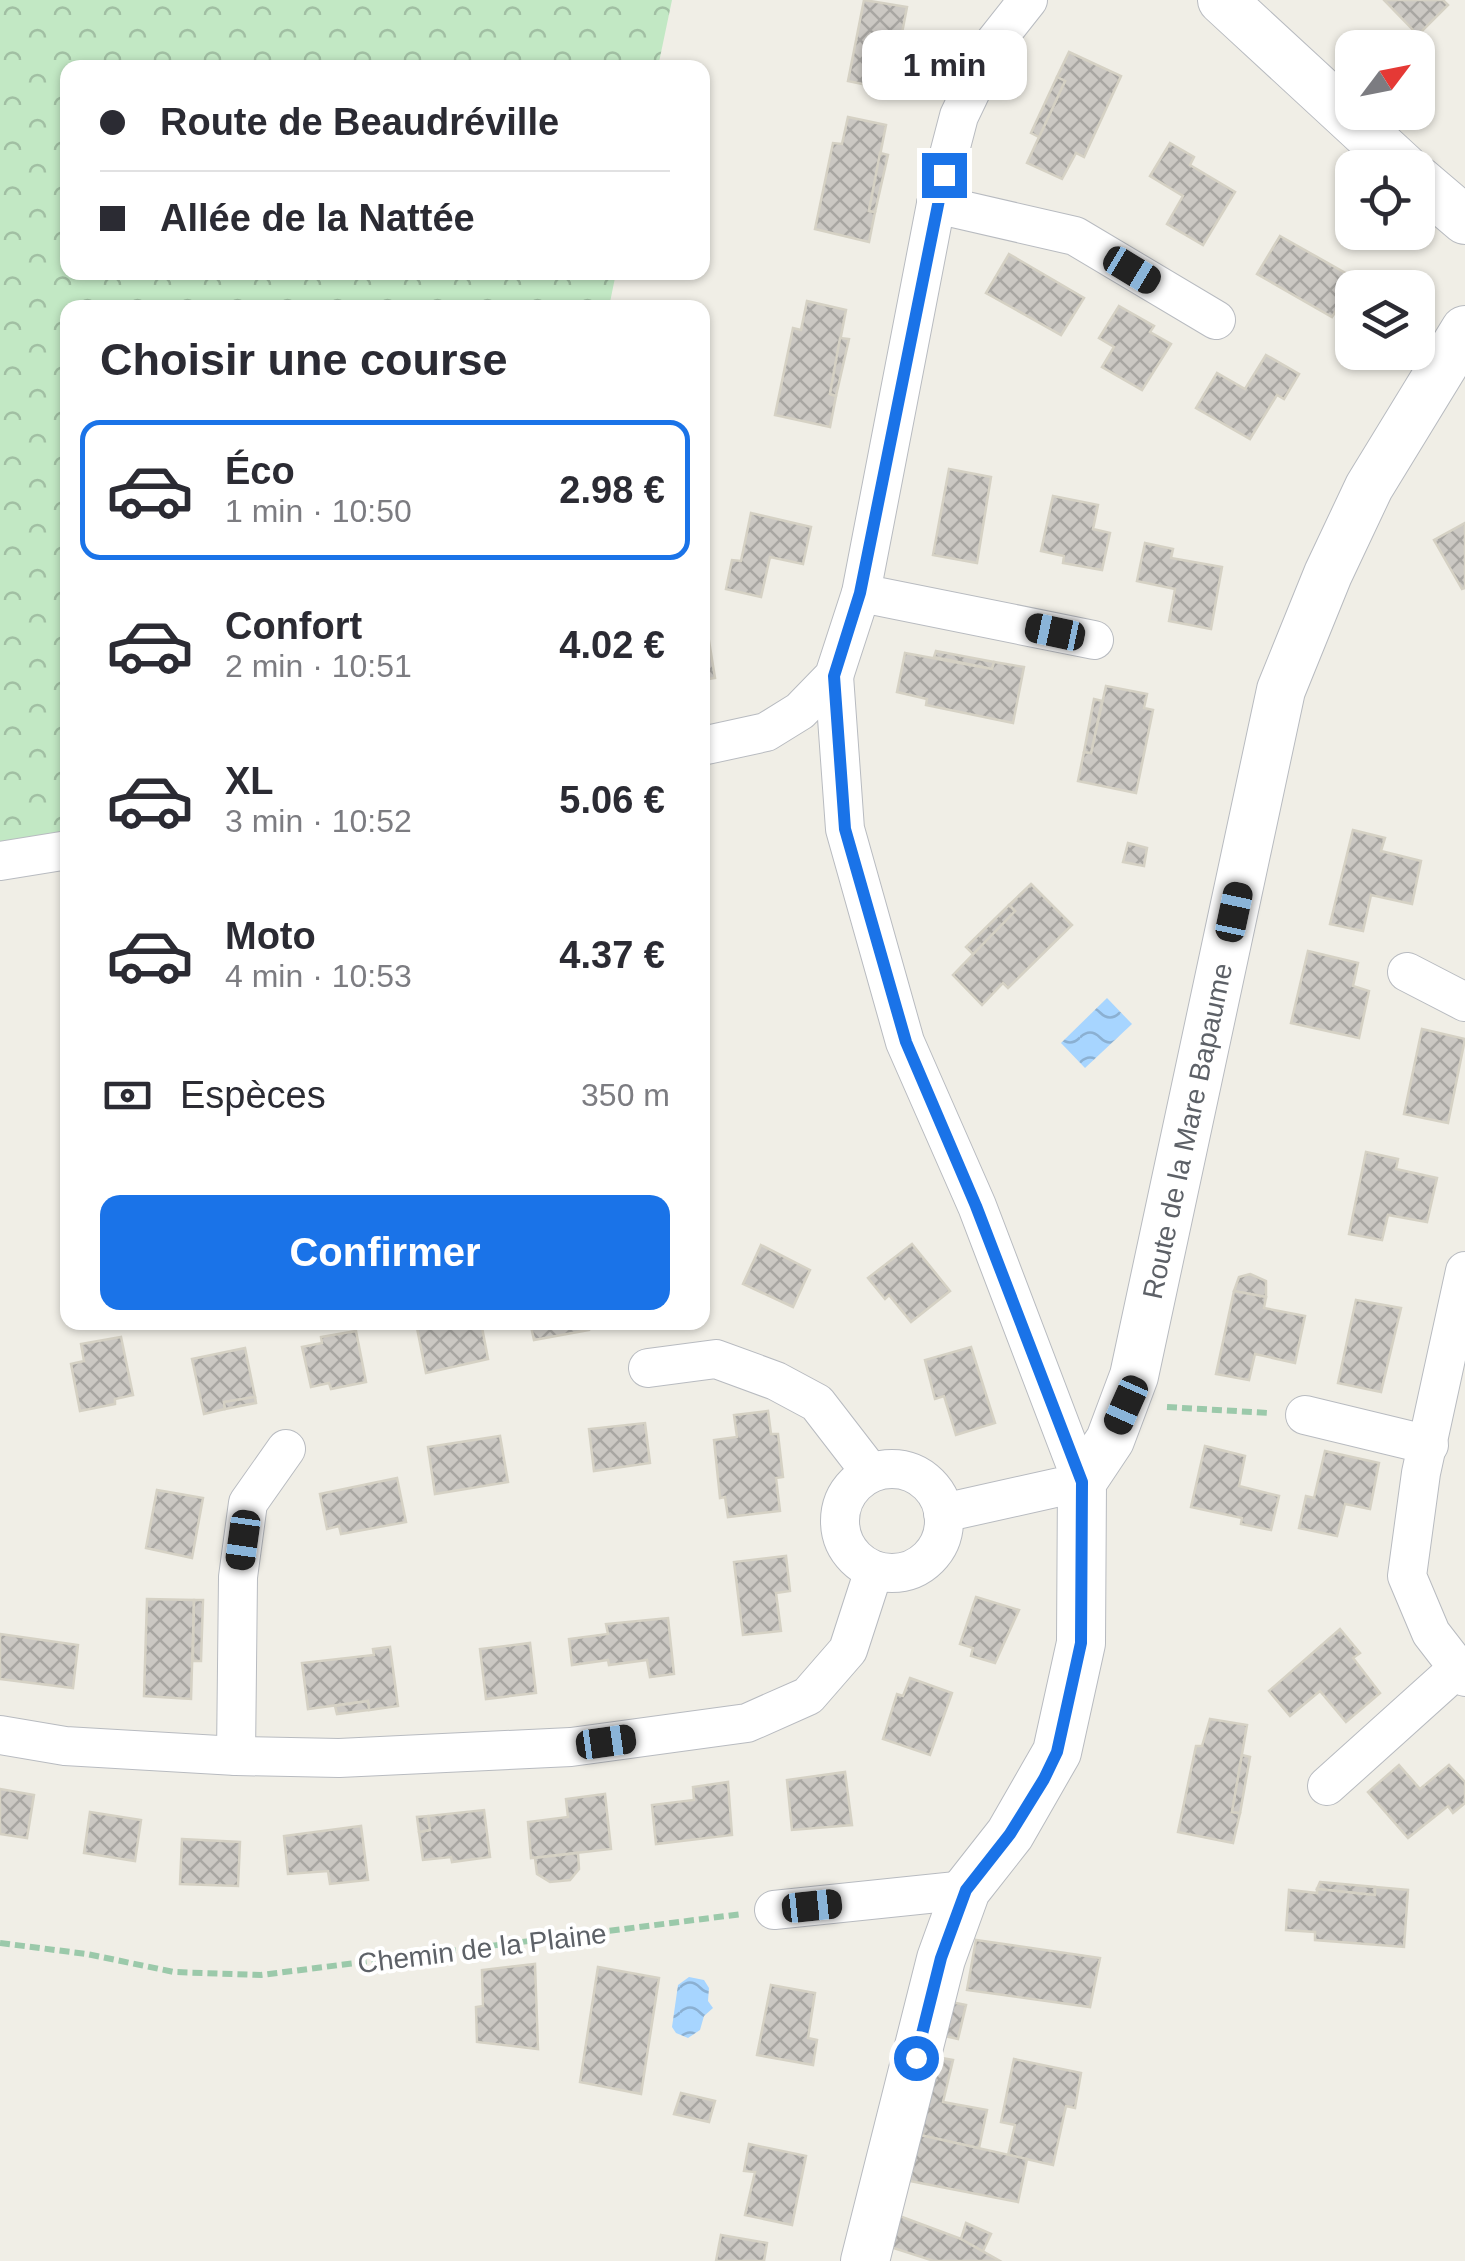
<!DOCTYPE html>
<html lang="fr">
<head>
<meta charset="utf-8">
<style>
	body { margin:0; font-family:Helvetica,sans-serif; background:#f7f7f7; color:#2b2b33; height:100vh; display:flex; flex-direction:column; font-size:38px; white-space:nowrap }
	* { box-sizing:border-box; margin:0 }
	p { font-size:32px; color:#7c7c81 }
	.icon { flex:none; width:55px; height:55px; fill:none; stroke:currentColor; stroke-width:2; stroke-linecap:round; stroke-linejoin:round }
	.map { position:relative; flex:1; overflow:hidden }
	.drawer { position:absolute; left:60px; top:300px; width:650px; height:1030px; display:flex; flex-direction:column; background:#fff; border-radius:20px; box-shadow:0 2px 8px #0004 }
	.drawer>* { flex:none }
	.top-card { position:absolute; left:60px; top:60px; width:650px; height:220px; border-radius:20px; box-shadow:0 2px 8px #0004; display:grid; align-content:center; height:220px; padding:0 40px; background:#fff }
	.needle { width:65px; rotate:58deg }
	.fabs { position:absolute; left:1335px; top:30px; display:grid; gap:20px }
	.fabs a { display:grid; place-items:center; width:100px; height:100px; border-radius:20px; background:#fff; box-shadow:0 2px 8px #0004; font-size:50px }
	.end { position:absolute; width:45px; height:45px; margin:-22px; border:12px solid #1a73e8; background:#fff; box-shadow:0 0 0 5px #fff }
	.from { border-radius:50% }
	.bubble { position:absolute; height:70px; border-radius:20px; background:#fff; box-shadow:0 2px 8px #0004; font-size:32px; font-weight:700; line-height:70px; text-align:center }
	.car { position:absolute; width:30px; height:60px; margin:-30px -15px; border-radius:12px; box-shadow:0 0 8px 2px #0007; background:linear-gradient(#222 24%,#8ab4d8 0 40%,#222 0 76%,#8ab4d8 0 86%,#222 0) }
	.top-card b { display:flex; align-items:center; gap:35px; height:95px; font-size:38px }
	.top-card b+b { border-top:2px solid #e1e1e2 }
	.top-card i { width:25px; height:25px; background:#2b2b33 }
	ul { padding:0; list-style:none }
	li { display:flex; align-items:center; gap:30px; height:140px; margin:0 20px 15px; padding:0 20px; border:5px solid transparent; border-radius:20px }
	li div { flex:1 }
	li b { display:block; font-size:38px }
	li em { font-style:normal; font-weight:700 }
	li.current { border-color:#1a73e8 }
	li>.icon { width:90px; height:90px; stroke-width:1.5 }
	h2 { padding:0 40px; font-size:45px; line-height:120px }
	.pay { display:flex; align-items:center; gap:25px; height:110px; padding:0 40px; font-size:38px }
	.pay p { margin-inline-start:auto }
	.cta { display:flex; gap:20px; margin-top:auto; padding:20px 40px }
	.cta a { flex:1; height:115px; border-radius:20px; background:#1a73e8; color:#fff; font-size:40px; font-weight:700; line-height:115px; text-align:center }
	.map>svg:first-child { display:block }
	.park { fill:url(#park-crowns) }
	.water { fill:url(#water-waves) }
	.building { fill:url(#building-cross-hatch); stroke:#d5d1c4; stroke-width:2.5 }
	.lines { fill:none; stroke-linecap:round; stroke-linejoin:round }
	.minor-casing { stroke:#b8bbc0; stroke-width:40 }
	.tertiary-casing { stroke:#b8bbc0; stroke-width:50 }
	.path { stroke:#9bc9aa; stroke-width:6; stroke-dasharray:10 5; stroke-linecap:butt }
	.minor { stroke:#fff; stroke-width:38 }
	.tertiary { stroke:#fff; stroke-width:48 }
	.route { stroke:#1a73e8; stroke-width:12 }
	.labels { text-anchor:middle; stroke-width:8; stroke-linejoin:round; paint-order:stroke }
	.street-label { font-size:28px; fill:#5d6167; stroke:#fff }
</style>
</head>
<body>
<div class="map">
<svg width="1465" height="2261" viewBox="0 0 1465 2261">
	<defs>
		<pattern id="park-crowns" width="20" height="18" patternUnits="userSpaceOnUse" patternTransform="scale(2.5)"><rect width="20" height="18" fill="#c2e8c4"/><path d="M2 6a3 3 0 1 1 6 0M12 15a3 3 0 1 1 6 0" fill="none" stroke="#a1bfa3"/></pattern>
		<pattern id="water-waves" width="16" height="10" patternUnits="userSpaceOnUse" patternTransform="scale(2.5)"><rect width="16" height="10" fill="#a7d5ff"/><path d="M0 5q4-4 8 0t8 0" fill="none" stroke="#8bb0d2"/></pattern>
		<pattern id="building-cross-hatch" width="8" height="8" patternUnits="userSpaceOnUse" patternTransform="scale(2.5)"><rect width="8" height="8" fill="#cbc8c3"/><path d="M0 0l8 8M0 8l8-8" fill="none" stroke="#a8a6a2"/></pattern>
	</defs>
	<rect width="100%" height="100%" fill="#f0eee6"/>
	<polygon class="park" points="0,0 672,0 658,67 68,68 68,272 616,273 609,307 68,308 67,850 0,861"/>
	<g class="water">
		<polygon points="1107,998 1132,1024 1085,1068 1061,1043"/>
		<polygon points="689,1977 704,1980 709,1988 708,2001 713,2008 704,2016 700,2030 688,2038 676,2033 672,2027 678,1985"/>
	</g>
	<g class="building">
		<polygon points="864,0 907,7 891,90 848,81"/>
		<polygon points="1384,0 1443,0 1448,5 1418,35"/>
		<polygon points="1069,52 1121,76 1084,157 1076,153 1062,179 1027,163 1065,81 1057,77"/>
		<polygon points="1057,77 1065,81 1039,137 1031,133"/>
		<polygon points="848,117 886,125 869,211 875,212 869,242 815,229 833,143 842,144"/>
		<polygon points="1170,143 1194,157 1190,165 1235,192 1203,245 1167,224 1183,196 1150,176"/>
		<polygon points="880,153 888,155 875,212 869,211"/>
		<polygon points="1280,236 1356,279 1332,317 1257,274"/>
		<polygon points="1009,254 1084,298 1061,335 986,293"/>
		<polygon points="807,301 846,310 830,394 836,396 830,427 775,415 793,328 801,330"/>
		<polygon points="1119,306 1154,326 1150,332 1171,344 1142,390 1102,367 1114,347 1099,338"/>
		<polygon points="840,338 849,339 836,396 830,394"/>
		<polygon points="1266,355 1299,374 1284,399 1277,395 1250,439 1196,408 1217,373 1245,389"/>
		<polygon points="949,469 991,477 977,563 933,555"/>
		<polygon points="1053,496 1098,505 1093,529 1110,533 1102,570 1063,563 1064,556 1041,551"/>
		<polygon points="751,513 811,527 803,564 770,557 761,597 726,589 732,560 741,561"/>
		<polygon points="1465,523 1465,588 1462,589 1434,540"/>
		<polygon points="1145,543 1173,549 1171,558 1222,567 1211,629 1169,621 1175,589 1137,581"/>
		<polygon points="709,641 715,678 702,680 702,642"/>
		<polygon points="936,651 994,662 992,669 934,657"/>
		<polygon points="905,653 992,669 994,662 1024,667 1013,723 926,705 927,699 897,692"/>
		<polygon points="1106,686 1147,694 1144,708 1153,710 1136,793 1078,781 1084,752 1091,753"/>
		<polygon points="1094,699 1102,701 1091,753 1084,752"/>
		<polygon points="1353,830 1385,838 1381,851 1421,861 1412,904 1371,895 1363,931 1330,924"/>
		<polygon points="1128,843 1147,848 1144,866 1123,862"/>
		<polygon points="1031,884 1072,925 1008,988 1003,983 982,1005 953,975 1015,911 1009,905"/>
		<polygon points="1009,905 1015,911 973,954 966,947"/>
		<polygon points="1308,951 1358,963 1353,986 1369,991 1359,1038 1291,1023"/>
		<polygon points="1422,1029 1465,1039 1448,1123 1404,1114"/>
		<polygon points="1366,1152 1398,1159 1396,1169 1437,1178 1427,1222 1388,1215 1382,1240 1349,1234"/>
		<polygon points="912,1244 950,1291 911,1322 889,1295 885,1299 868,1278"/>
		<polygon points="761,1245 810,1270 793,1307 743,1284"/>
		<polygon points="1250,1274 1266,1281 1266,1297 1234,1291 1239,1277"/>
		<polygon points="1234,1291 1266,1297 1264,1308 1305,1316 1295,1363 1255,1354 1249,1380 1216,1374"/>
		<polygon points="1356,1300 1401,1308 1381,1392 1338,1383"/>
		<polygon points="446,1322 481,1322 488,1359 426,1373 417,1328"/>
		<polygon points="530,1322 588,1322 589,1330 534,1340"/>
		<polygon points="356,1331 366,1382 331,1389 329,1383 311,1387 302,1347 322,1343 321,1337"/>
		<polygon points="121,1337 133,1395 115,1399 115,1404 80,1411 71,1364 84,1361 81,1344"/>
		<polygon points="971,1347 995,1423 956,1435 944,1396 935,1399 925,1360"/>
		<polygon points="245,1348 255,1397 224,1402 225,1409 204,1414 192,1359"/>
		<polygon points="255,1397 256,1403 225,1409 224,1402"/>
		<polygon points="768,1411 771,1434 778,1434 783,1477 776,1478 780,1511 728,1517 725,1497 720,1498 714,1440 737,1437 734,1415"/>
		<polygon points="645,1423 650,1463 594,1471 589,1429"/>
		<polygon points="500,1436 508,1482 435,1494 428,1447"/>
		<polygon points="1205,1446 1245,1456 1239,1486 1279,1496 1271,1530 1241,1524 1242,1518 1191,1507"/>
		<polygon points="1325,1451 1379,1463 1370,1509 1345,1504 1337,1536 1299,1528 1306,1496 1314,1498"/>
		<polygon points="397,1478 406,1522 341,1534 339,1526 327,1529 320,1494"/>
		<polygon points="157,1490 203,1498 192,1558 146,1548"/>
		<polygon points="786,1556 790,1591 776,1593 781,1631 743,1635 734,1562"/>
		<polygon points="976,1597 1019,1610 995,1663 971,1656 973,1648 960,1644"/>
		<polygon points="147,1599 194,1600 191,1699 144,1696"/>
		<polygon points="194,1600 203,1600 201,1661 193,1661"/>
		<polygon points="668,1618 674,1674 650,1677 647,1660 609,1665 608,1660 572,1665 569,1639 608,1634 606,1624"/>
		<polygon points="1340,1629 1360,1653 1353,1658 1380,1693 1346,1722 1320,1691 1290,1716 1269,1691"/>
		<polygon points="0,1634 78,1645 73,1688 0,1679"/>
		<polygon points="530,1643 536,1693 486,1699 480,1649"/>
		<polygon points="390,1647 398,1706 369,1710 368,1701 308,1709 302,1663 374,1655 373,1649"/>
		<polygon points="910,1678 952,1693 930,1755 883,1739 897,1694 903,1696"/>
		<polygon points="368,1701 369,1710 337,1714 335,1706"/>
		<polygon points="1210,1719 1247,1725 1232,1812 1240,1813 1233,1843 1178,1832 1196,1746 1202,1746"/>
		<polygon points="1242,1755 1250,1757 1240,1813 1232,1812"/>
		<polygon points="1399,1765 1420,1789 1449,1765 1465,1782 1465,1803 1453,1813 1448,1806 1408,1838 1368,1792"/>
		<polygon points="845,1772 852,1825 792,1830 787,1780"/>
		<polygon points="728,1782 732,1835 656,1844 652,1805 694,1800 693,1787"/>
		<polygon points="0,1789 34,1795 27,1838 0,1834"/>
		<polygon points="605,1794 611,1849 531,1858 528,1822 568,1817 566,1799"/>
		<polygon points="484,1810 490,1857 452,1862 451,1857 423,1860 419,1832 430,1830 428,1816"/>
		<polygon points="90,1812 141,1820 135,1861 84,1853"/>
		<polygon points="428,1816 430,1830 419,1832 417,1817"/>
		<polygon points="361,1826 368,1880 330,1884 328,1871 288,1874 284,1836"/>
		<polygon points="182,1839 240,1842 238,1886 180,1884"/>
		<polygon points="578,1853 579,1869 570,1880 550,1882 537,1874 535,1858"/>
		<polygon points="1320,1882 1375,1887 1375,1895 1317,1889"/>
		<polygon points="1375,1887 1408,1890 1404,1947 1315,1940 1315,1932 1286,1930 1289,1890 1317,1893 1317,1889 1375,1895"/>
		<polygon points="976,1940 1100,1958 1090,2007 967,1990"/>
		<polygon points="535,1964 538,2049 477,2042 476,2007 483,2006 482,1970"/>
		<polygon points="598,1967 659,1978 641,2094 580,2082"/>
		<polygon points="771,1985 815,1993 808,2038 817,2040 813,2065 757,2055"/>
		<polygon points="946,2001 966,2005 958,2039 936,2034"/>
		<polygon points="931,2056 953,2060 943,2102 987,2110 979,2148 911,2133"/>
		<polygon points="1014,2059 1081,2073 1075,2108 1066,2106 1053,2165 1008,2155 1015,2125 1001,2122"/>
		<polygon points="681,2093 715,2101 709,2122 674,2114"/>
		<polygon points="920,2135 1027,2159 1018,2202 910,2181"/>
		<polygon points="749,2144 806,2156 792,2225 745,2215 755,2172 744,2171"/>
		<polygon points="894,2214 961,2239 1000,2261 934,2261 887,2246"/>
		<polygon points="966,2223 991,2234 983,2251 961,2239"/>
		<polygon points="721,2235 767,2243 764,2261 716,2261"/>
	</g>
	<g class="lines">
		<g class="minor-casing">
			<g id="minor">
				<polyline points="936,204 1075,236 1216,320"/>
				<polyline points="861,593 1094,640"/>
				<polyline points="834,676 845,829 905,1042 977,1206 1082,1482 943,1513"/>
				<polyline points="702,746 766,732 800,711 834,676 861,593 936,204 959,116 994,43 1028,0"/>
				<polyline points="0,861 68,850"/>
				<polyline points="1407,972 1465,1002"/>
				<polyline points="1465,1271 1421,1473 1407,1576 1431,1633 1465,1677"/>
				<polyline points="648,1368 716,1359 776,1381 817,1403 871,1473"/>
				<polyline points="1305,1415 1429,1445"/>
				<circle cx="892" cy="1521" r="52"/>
				<polyline points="0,1735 65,1746 236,1756 339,1758 571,1747 747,1723 808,1696 848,1650 874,1570"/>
				<polyline points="236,1756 238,1577 248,1503 286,1449"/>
				<polyline points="1327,1786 1457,1669"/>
				<polyline points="774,1910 966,1890"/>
			</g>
		</g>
		<g class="tertiary-casing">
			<g id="tertiary">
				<polyline points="1222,0 1404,168"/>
				<polyline points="1418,180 1465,220"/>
				<polyline points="865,2261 941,1959 966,1890 1010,1834 1057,1752 1081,1643 1082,1482 1110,1440 1134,1376 1281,690 1328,574 1369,487 1465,330"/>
			</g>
		</g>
		<g class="path">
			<polyline points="1167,1407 1269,1413"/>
			<polyline points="0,1943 87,1954 174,1972 261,1975 742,1914"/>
		</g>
		<use href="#minor" class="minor"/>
		<use href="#tertiary" class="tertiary"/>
	</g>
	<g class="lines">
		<polyline class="route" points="916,2058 941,1958 966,1890 1010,1834 1044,1779 1057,1752 1081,1643 1082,1482 976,1206 906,1042 845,829 834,676 860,593 944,175"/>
	</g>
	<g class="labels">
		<g class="street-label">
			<text transform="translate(1187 1131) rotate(-78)" y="10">Route de la Mare Bapaume</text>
			<text transform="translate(482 1948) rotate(-7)" y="10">Chemin de la Plaine</text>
		</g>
	</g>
</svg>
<div class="fabs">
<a><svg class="needle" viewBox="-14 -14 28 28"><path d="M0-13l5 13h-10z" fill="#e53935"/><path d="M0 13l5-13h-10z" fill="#7c7c81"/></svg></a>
<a><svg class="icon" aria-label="locate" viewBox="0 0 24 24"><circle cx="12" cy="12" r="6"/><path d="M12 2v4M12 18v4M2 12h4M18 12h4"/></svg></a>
<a><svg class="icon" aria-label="layers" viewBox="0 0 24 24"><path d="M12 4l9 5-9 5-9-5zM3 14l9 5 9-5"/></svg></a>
</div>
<i class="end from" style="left:916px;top:2058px"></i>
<i class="end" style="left:944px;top:175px"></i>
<div class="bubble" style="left:862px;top:30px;width:165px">1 min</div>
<i class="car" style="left:1132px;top:270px;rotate:121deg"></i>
<i class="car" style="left:1055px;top:632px;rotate:282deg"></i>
<i class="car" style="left:1234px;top:912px;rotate:12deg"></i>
<i class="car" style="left:1126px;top:1405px;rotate:204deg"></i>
<i class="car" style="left:243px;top:1540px;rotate:188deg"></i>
<i class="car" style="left:606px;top:1742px;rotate:82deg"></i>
<i class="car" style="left:812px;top:1906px;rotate:84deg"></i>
<div class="top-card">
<b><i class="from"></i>Route de Beaudréville</b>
<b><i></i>Allée de la Nattée</b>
</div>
<section class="drawer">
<h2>Choisir une course</h2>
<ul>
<li class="current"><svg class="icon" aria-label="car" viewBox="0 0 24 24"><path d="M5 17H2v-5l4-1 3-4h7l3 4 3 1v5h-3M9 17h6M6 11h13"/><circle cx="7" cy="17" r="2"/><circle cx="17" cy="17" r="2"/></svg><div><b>Éco</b><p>1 min · 10:50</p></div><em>2.98 €</em></li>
<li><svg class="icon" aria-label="car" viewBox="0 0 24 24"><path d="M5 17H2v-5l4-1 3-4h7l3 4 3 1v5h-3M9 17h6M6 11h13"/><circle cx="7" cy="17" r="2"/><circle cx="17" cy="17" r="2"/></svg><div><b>Confort</b><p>2 min · 10:51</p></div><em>4.02 €</em></li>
<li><svg class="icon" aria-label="car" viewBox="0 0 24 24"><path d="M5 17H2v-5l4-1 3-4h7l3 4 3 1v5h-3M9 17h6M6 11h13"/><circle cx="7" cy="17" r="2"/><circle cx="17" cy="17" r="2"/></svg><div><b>XL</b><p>3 min · 10:52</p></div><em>5.06 €</em></li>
<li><svg class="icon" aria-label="car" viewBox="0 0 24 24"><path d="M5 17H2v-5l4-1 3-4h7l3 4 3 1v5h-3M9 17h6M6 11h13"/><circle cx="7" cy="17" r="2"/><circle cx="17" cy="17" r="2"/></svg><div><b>Moto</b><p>4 min · 10:53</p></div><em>4.37 €</em></li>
</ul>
<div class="pay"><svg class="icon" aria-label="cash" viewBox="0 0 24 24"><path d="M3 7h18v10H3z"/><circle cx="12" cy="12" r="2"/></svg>Espèces<p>350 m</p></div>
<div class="cta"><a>Confirmer</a></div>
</section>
</div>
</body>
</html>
